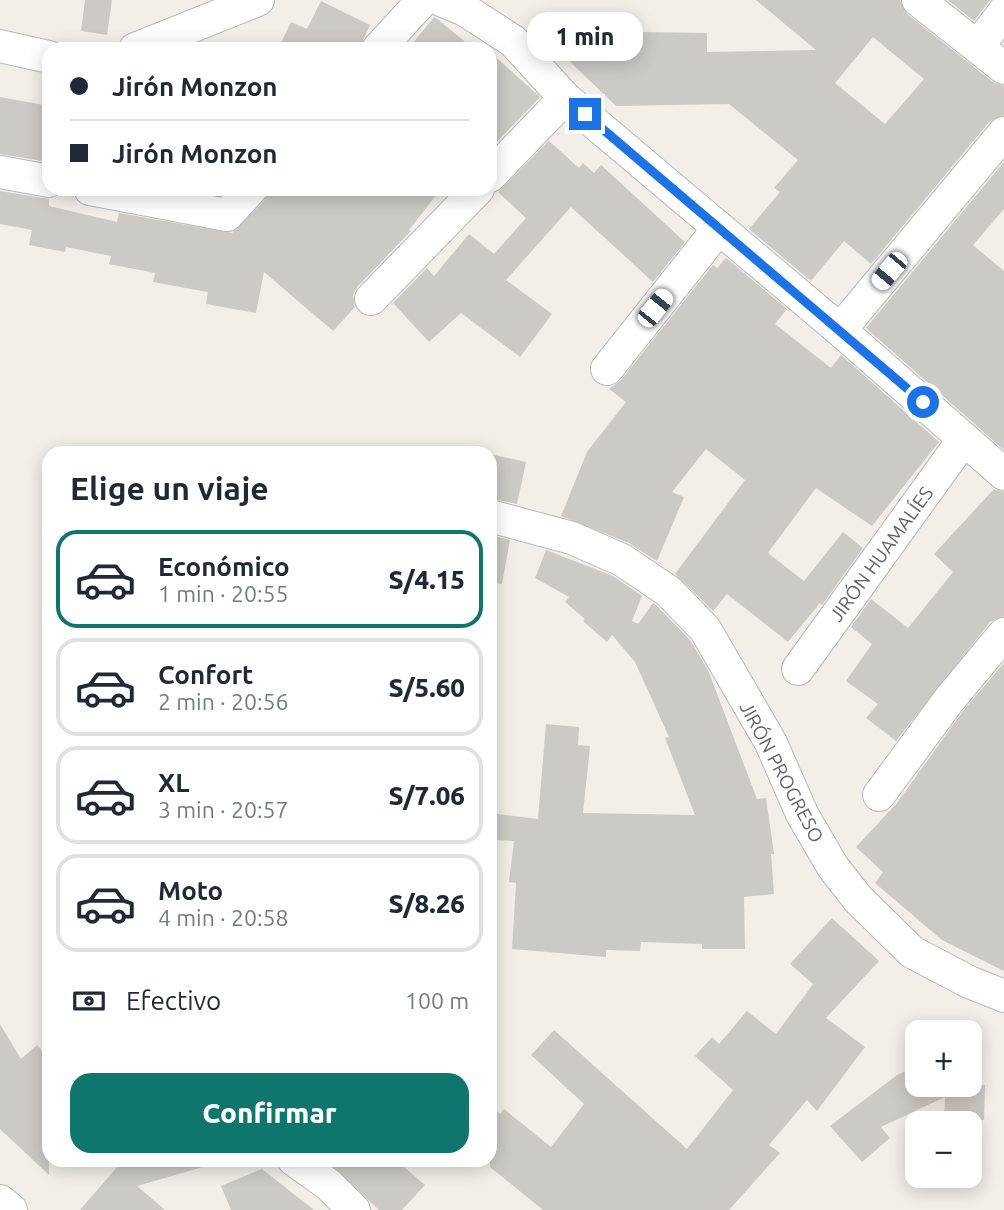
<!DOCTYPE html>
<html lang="es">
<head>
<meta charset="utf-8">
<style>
	body { margin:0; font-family:Ubuntu,sans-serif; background:#f6f6f7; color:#1f2937; height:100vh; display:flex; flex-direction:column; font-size:26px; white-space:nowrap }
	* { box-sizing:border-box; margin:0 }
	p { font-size:23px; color:#747a83 }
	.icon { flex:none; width:38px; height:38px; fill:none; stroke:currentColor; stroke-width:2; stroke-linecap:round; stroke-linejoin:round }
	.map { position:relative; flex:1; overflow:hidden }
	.panel { position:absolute; left:42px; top:446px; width:455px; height:721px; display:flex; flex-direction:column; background:#fff; border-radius:21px; box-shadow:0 4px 18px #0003 }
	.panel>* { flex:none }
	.hud { position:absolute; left:42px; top:42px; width:455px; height:154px; border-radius:21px; box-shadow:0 4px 18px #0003; display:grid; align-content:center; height:154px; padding:0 28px; background:#fff }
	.tools { position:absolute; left:905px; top:1020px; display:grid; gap:14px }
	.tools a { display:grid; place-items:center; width:77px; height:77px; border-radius:14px; background:#fff; box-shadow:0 4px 18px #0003; font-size:35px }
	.end { position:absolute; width:32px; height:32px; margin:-16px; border:9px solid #1a73e8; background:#fff; box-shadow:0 0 0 4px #fff }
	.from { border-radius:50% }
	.bubble { position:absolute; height:49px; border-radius:21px; background:#fff; box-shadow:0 4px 18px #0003; font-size:23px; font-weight:800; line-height:49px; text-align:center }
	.car { position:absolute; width:21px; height:42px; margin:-21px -10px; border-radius:9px; box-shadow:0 0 5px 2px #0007; background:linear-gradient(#fff 24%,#345 0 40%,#fff 0 76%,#345 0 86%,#fff 0) }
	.hud b { display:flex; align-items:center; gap:24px; height:66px; font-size:26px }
	.hud b+b { border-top:2px solid #e0e1e3 }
	.hud i { width:18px; height:18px; background:#1f2937 }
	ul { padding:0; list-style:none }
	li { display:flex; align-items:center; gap:21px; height:98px; margin:0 14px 10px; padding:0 14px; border:4px solid #e0e1e3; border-radius:21px }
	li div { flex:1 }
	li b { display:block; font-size:26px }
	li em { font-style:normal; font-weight:800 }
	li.active { border-color:#0f766e }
	li>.icon { width:63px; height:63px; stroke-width:1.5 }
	h2 { padding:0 28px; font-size:32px; line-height:84px }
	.pay { display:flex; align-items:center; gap:18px; height:77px; padding:0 28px; font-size:26px }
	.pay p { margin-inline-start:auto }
	.cta { display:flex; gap:14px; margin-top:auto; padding:14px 28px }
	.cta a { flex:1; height:80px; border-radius:21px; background:#0f766e; color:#fff; font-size:28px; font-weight:800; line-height:80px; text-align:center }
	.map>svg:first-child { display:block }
	.building { fill:#cccac5; fill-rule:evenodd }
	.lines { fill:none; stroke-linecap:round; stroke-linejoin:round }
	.minor-casing { stroke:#b5b8bc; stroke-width:34 }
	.minor { stroke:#fff; stroke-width:32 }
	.route { stroke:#1a73e8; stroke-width:9 }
	.labels { text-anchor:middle; stroke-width:5; stroke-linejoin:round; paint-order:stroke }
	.street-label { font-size:19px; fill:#5f6368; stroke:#fff }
</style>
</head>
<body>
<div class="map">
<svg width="1004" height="1210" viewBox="0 0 1004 1210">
	<rect width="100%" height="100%" fill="#f1efe8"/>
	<g class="building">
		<polygon points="85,0 112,0 107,35 81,31"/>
		<path d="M756,0H900L907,14L993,82L1004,86V115L990,121L871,264L844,241L811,281L749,229L780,192L774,188L798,160L729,104L616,106L562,54L583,31L707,33V52L816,50ZM873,37L924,79L885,124L835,83Z"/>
		<polygon points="948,0 990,0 974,21"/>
		<polygon points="321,1 370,25 359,49 278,49 291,22 307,29"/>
		<polygon points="434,17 436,18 474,49 408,49"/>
		<polygon points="490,52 540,97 490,149"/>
		<polygon points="0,97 49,106 49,162 0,154"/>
		<polygon points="549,141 579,168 583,163 594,173 601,165 685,242 653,282 571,207 506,280 552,314 520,357 461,313 429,342 393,303 427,268 434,276 469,234 494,254 526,218 498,192"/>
		<polygon points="1004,162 1004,209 973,245 1004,271 1004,450 866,328"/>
		<polygon points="269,189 441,189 409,230 411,231 358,286 353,295 355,307 333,331 264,272 256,313 206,304 208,292 153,282 155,273 109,264 111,256 66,247 65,252 29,245 32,230 0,224 0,191 49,199 49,206 117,222 119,213 232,233 264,201"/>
		<polygon points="726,258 787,309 775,324 831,368 841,355 939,442 872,526 816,488 768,553 804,581 843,532 863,548 822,605 820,603 788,642 727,594 713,611 675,574 745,480 706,449 672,492 684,497 657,561 629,543 561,516 587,452 626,402 609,389 621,380 713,265 717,268"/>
		<polygon points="490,454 526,462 517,504 490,498"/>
		<polygon points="994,489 1004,492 1004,616 990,622 896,741 866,718 878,704 846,681 872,644 851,627 871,599 908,628 953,572 934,554"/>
		<polygon points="490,535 510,540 502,584 490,583"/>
		<polygon points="546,550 613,576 642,596 632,621 638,624 653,603 656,605 690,640 708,670 757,799 766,798 774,854 771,854 774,894 744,897 745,949 702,949 702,944 641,942 640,951 606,950 606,957 512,949 516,883 509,882 514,841 490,840 490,813 538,819 546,724 579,727 578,745 590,746 583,813 695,815 665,738 669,737 635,662 612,635 607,642 583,621 585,619 565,602 569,597 535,578"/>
		<polygon points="1004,663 1004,971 942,940 875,883 883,872 856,847 897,803 963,711"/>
		<polygon points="832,918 879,961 826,1018 865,1047 817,1111 807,1100 769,1145 780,1153 729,1210 543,1210 490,1167 490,1105 500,1114 504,1109 551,1147 584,1104 531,1055 554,1030 687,1149 733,1090 695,1056 712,1037 719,1044 747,1011 776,1034 813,984 790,964"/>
		<polygon points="0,1024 21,1059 37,1045 49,1059 49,1175 0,1129"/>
		<polygon points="917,1066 917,1085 985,1085 984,1120 944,1119 945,1097 881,1127 890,1138 862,1162 830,1126 897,1075"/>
		<polygon points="123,1160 202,1160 203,1167 137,1186 165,1210 80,1210"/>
		<polygon points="326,1160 396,1160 425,1185 402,1210 379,1210"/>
		<polygon points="262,1169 314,1210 231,1210 221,1186"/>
	</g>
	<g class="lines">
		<g class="minor-casing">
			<g id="minor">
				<polyline points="441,0 465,10 513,41 565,98 840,330 1004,474"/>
				<polyline points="918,0 1004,68"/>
				<polyline points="0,46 49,57"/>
				<polyline points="978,46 1004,12"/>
				<polyline points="135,49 258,0"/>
				<polyline points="378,49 423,0"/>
				<polyline points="0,172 49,181"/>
				<polyline points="490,176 565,98"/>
				<polyline points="90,189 227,215 251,189"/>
				<polyline points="371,299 478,189"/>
				<polyline points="840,330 1004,133"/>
				<polyline points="607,369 719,228"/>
				<polyline points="490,516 572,538 622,560 668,591 705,629 771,743 802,814 833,867 858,899 912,952 969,982 1004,996"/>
				<polyline points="798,669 964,439"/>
				<polyline points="879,795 949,700 1004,634"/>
				<polyline points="294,1160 329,1185 354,1210"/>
				<polyline points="0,1201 11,1210"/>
			</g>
		</g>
		<use href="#minor" class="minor"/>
	</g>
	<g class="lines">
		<polyline class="route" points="585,114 923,402"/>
	</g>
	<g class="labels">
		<g class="street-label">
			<text transform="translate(881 554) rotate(-54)" y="7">JIRÓN HUAMALÍES</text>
			<text transform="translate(782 772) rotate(62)" y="7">JIRÓN PROGRESO</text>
		</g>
	</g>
</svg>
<div class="tools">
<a>+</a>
<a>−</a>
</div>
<i class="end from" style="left:923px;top:402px"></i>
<i class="end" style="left:585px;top:114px"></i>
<div class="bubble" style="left:527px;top:12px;width:116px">1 min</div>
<i class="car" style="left:889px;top:271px;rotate:220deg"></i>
<i class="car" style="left:655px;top:308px;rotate:39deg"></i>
<div class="hud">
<b><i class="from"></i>Jirón Monzon</b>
<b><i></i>Jirón Monzon</b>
</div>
<section class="panel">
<h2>Elige un viaje</h2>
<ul>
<li class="active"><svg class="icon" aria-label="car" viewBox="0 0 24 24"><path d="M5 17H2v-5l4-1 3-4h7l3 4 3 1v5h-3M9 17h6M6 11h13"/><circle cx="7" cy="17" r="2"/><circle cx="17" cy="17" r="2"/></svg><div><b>Económico</b><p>1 min · 20:55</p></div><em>S/4.15</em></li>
<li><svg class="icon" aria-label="car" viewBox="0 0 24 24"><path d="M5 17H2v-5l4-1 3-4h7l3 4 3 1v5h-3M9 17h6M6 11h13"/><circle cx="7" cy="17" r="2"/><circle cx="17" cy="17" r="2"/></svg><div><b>Confort</b><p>2 min · 20:56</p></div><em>S/5.60</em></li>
<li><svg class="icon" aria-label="car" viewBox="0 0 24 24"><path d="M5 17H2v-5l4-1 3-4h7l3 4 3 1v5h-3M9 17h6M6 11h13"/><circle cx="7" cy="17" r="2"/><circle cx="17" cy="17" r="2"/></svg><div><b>XL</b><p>3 min · 20:57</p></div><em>S/7.06</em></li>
<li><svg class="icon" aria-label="car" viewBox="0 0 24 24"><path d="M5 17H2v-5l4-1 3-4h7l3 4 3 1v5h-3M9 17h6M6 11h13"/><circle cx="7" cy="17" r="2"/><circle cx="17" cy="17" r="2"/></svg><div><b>Moto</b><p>4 min · 20:58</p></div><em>S/8.26</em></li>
</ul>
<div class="pay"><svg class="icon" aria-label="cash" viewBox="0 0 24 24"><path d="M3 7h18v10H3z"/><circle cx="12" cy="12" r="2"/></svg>Efectivo<p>100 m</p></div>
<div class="cta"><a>Confirmar</a></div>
</section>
</div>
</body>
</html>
